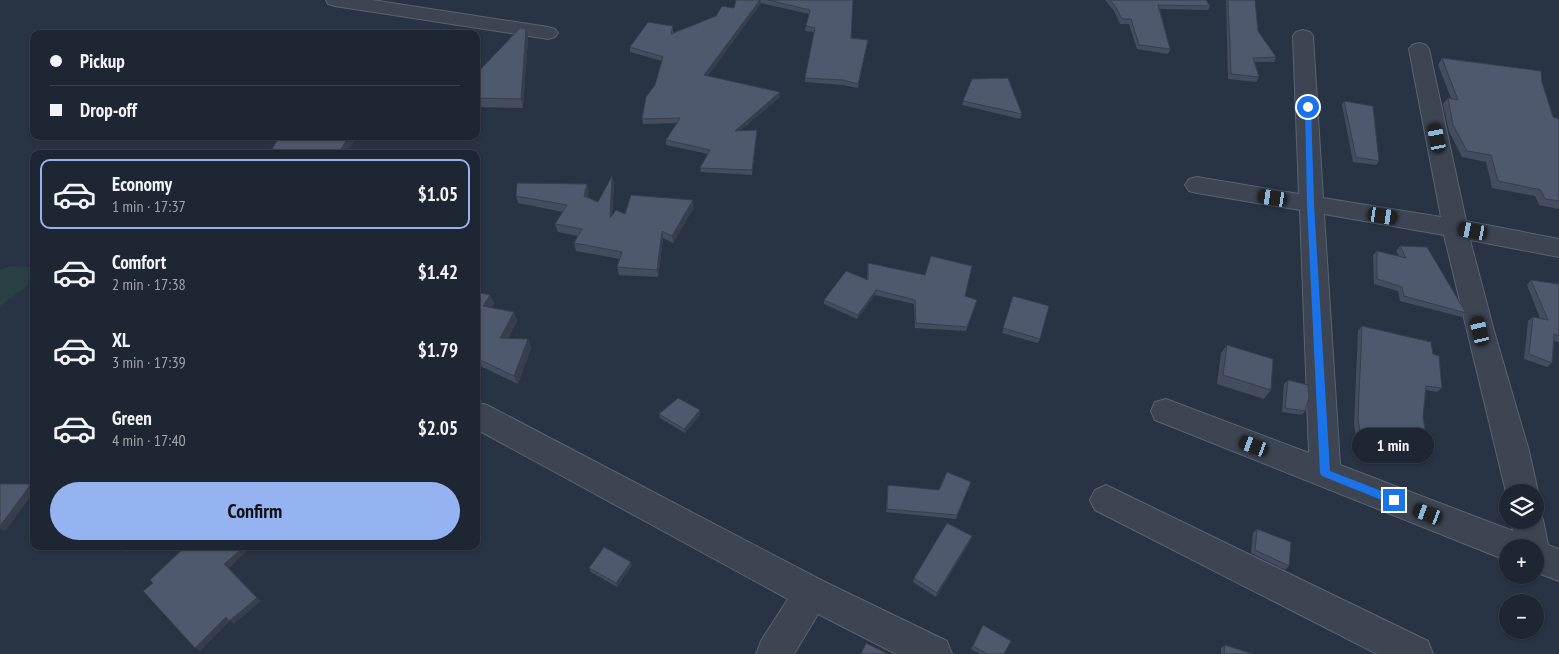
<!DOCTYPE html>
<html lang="en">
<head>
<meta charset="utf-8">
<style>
	body { margin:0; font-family:"PT Sans Narrow",sans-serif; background:#2b323f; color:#f1f3f6; height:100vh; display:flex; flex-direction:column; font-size:19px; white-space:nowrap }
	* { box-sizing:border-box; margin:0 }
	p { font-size:16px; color:#a1a5ac }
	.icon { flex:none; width:28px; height:28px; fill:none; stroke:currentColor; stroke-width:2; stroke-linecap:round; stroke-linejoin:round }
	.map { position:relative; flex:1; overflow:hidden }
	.panel { position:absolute; left:30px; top:150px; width:450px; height:400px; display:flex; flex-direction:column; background:#1e2633; border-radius:10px; box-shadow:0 1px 4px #0004,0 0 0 1px #3c434e }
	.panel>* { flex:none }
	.guide { position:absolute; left:30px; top:30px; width:450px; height:110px; border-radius:10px; box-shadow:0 1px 4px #0004,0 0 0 1px #3c434e; display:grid; align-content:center; height:110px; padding:0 20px; background:#1e2633 }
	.tools { position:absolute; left:1499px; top:484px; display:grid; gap:10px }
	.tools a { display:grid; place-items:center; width:45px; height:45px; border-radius:50%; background:#1e2633; box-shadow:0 1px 4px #0004,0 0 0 1px #3c434e; font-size:25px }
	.end { position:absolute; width:22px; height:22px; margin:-11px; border:6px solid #1a73e8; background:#fff; box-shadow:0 0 0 2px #fff }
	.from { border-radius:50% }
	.bubble { position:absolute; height:35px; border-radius:18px; background:#1e2633; box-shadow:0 1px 4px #0004,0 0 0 1px #3c434e; font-size:16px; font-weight:700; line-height:35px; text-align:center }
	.car { position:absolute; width:15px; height:30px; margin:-15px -8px; border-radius:6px; box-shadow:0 0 4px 1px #0007; background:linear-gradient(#222 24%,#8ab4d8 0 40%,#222 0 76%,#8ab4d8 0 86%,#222 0) }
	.guide b { display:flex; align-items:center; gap:18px; height:48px; font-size:19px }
	.guide b+b { border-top:1px solid #3c434e }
	.guide i { width:12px; height:12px; background:#f1f3f6 }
	ul { padding:9px 0 0; list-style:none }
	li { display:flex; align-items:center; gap:15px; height:70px; margin:0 10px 8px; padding:0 10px; border:2px solid transparent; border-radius:10px }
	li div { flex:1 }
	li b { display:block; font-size:19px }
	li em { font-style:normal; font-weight:700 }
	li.on { border-color:#95b2f1 }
	li>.icon { width:45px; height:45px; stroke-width:1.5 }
	.cta { display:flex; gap:10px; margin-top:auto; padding:10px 20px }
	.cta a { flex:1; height:58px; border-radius:30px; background:#95b2f1; color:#111; font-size:20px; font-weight:700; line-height:58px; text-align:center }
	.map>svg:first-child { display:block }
	.green { fill:#2a4045 }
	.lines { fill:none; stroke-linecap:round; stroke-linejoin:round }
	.minor-casing { stroke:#5b6371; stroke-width:2 }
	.minor { fill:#3d4553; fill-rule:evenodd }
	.wall { fill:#434d5e }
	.shaded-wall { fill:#373e4c }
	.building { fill:#4e596d; stroke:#373e4c }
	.route { fill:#1a73e8 }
</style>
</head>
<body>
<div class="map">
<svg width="1559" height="654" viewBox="0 0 1559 654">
	<rect width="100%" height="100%" fill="#283344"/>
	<polygon class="green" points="10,266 32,267 27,286 0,306 0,270"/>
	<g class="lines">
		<g class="minor-casing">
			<g id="minor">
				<polygon points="326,0 372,0 548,27 555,29 558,33 555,37 548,39 335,6 328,4"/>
				<polygon points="1303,30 1310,32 1313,36 1323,198 1441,217 1409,49 1412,45 1419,43 1426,45 1429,49 1466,221 1559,239 1559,257 1470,240 1494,331 1529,451 1538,492 1535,498 1535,492 1508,492 1508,495 1506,492 1444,235 1324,214 1340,465 1513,531 1511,520 1535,520 1535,508 1539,509 1543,520 1548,545 1559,549 1559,581 1535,572 1535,548 1508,548 1508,561 1155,420 1151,411 1155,402 1166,399 1309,453 1300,210 1197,193 1189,191 1185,185 1189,179 1197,177 1299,194 1293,36 1296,32"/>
				<polygon points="476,402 487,405 823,581 947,641 952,654 896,654 818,614 794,654 756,654 761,641 788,599 476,429"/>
				<polygon points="1106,485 1428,641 1433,654 1377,654 1095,510 1090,500 1095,490"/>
			</g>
		</g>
		<use href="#minor" class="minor"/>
	</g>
	<g class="wall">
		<polygon points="736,0 853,0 851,38 868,40 867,45 858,88 843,85 805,82 805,78 814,32 805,31 806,26 809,14 761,3 708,76 780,97 741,130 757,130 752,175 701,172 700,168 708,154 666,145 666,140 677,123 643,124 642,119 655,85 662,61 630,52 630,47 673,26 673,33 716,16 734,8"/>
		<polygon points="1105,0 1206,0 1210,6 1208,10 1160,9 1170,49 1168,54 1137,49 1129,24 1120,24 1114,11"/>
		<polygon points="1226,0 1255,0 1258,31 1276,57 1274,62 1255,62 1259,77 1256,82 1228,79"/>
		<polygon points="528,38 523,108 476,107 476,74"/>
		<polygon points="1442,58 1542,82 1553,117 1559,119 1559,209 1539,205 1535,196 1492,188 1486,162 1462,157 1449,131 1443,104 1448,98 1451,98 1438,65"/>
		<polygon points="963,101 1022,114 1020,119 962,105"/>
		<polygon points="1344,101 1379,161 1376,165 1353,162 1342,105"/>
		<polygon points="280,136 357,136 346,154 274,154 272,149"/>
		<polygon points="612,176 614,184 612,215 694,207 673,243 663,238 658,277 619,275 617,267 620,259 576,251 574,243 578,236 558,232 555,224 563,212 518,203 516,196 589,191 587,197 598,202"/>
		<polygon points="1400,246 1466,313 1462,317 1400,301 1398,291 1374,284 1373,255 1377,251 1399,256 1396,251"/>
		<polygon points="868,263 965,296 976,304 966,331 915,328 914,304 875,295 857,319 824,304 824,300 867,279"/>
		<polygon points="1531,280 1559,284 1559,342 1554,341 1552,363 1547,367 1524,359 1528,321 1533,317 1540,318 1527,285"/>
		<polygon points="476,292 490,295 494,304 491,308 514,312 517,321 508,338 528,339 531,348 518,384 476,364"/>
		<polygon points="1013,296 1040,339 1038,343 1002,333"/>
		<polygon points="1362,326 1433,354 1442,388 1437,392 1426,390 1423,417 1428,447 1423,451 1356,436 1354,424 1358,331"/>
		<polygon points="1227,345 1271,390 1264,399 1217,384 1221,353"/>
		<polygon points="1288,380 1305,411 1302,415 1282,412 1284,384"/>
		<polygon points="659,414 700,415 685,433 660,418"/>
		<polygon points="971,482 956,519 886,512 888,485 939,490"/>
		<polygon points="1257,529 1289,566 1285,570 1251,553 1253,533"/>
		<polygon points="971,540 936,597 913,582 914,578"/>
		<polygon points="632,565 617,587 591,572 589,568"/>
		<polygon points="983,625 1004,654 980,654 971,649"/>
		<polygon points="1225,645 1253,654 1221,654 1221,648"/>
	</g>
	<g class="shaded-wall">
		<polygon points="760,0 761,0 761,3 705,80 704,75"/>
		<polygon points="526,29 528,38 523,108 521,99"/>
		<polygon points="868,40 867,45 858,88 858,84"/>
		<polygon points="780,92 780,97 735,135 735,131"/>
		<polygon points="757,130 757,135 752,175 752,170"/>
		<polygon points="349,136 357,136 346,154 338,154"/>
		<polygon points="612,176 614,184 611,226 610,218"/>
		<polygon points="587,184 589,191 586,203 584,196"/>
		<polygon points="693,200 694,207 673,243 672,236"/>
		<polygon points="662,231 663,238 658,277 657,270"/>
		<polygon points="876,290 875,295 857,319 858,315"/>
		<polygon points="490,295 494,304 486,315 483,306"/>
		<polygon points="514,312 517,321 503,346 500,338"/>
		<polygon points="528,339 531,348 518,384 514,376"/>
		<polygon points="700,410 700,415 685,433 684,429"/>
		<polygon points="31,484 34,486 34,491 18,514 5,531 0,528 0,526"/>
		<polygon points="972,536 971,540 936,597 937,593"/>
		<polygon points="124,546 135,546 127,552 122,548"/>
		<polygon points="243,548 247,551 229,568 261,601 234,624 230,621 200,651 195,648 226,617 224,564"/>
		<polygon points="631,562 632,565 617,587 616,583"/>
	</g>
	<g class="building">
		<polygon points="736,0 760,0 704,75 780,92 735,131 757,130 752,170 700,168 710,150 666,140 680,118 642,119 646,97 655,85 663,57 630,47 648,22 673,26 671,34 716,16 722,6 734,8"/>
		<polygon points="768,0 853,0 851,38 868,40 858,84 843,80 805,78 815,28 806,26 810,10"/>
		<polygon points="1110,0 1206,0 1210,6 1158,5 1170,49 1139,45 1131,19 1122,19 1115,6"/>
		<polygon points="1228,0 1255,0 1258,31 1276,57 1253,58 1259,77 1231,74"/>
		<polygon points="520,28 526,29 521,99 476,98 476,74"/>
		<polygon points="1442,58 1541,71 1542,82 1553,117 1559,119 1559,201 1545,199 1541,190 1498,181 1491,155 1467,151 1453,125 1448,98 1458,100"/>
		<polygon points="1008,78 1022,114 963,101 972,79"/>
		<polygon points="1344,101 1373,106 1379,161 1356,157"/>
		<polygon points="280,136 349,136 338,154 272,149"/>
		<polygon points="376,151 391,154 374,154"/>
		<polygon points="612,176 610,218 616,210 625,214 631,195 693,200 672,236 662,231 657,270 617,267 622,252 574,243 582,229 555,224 567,205 516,196 517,183 587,184 584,196 598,202"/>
		<polygon points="1400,246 1427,247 1466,313 1404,296 1402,287 1377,279 1377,251 1406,258"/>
		<polygon points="931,256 972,266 965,296 977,300 967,327 916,323 915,300 876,290 858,315 824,300 846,271 868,280 868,263 925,275"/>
		<polygon points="1531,280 1559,284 1559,336 1554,334 1552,363 1529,354 1533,317 1548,320"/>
		<polygon points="476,292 490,295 483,306 514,312 500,338 528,339 514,376 476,358"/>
		<polygon points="1013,296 1049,306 1040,339 1003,328"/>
		<polygon points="1362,326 1431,342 1433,354 1439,356 1442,388 1426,386 1423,417 1428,447 1360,431 1358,419"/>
		<polygon points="1227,345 1273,359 1271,390 1223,375"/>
		<polygon points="1288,380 1308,385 1309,398 1305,411 1285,408"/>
		<polygon points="678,398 700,410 684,429 659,414"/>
		<polygon points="947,472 971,482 957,515 887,509 888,485 939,490"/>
		<polygon points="0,484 31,484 12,510 0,526"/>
		<polygon points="947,523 972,536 937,593 914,578"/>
		<polygon points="1257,529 1291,542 1289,566 1255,550"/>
		<polygon points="186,546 241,546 243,548 224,564 257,598 229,621 226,617 195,648 143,591 153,583 150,580"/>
		<polygon points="604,547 631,562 616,583 589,568"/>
		<polygon points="983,625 1011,641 1004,654 987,654 973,646"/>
		<polygon points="866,643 888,654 861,654"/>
		<polygon points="1225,645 1253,654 1224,654"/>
	</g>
	<polygon class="route" points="1305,106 1311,107 1314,204 1330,471 1397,497 1399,500 1394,505 1322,476 1320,473 1307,204"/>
</svg>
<div class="tools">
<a><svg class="icon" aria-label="layers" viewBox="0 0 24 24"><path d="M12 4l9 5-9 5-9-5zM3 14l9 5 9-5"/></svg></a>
<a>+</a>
<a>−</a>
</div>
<i class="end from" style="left:1308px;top:107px"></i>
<i class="end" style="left:1394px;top:500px"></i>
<div class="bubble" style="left:1352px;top:428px;width:82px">1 min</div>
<i class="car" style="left:1437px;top:138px;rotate:349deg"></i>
<i class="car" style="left:1273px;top:198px;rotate:279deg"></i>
<i class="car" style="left:1383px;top:216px;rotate:99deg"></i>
<i class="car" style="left:1473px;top:231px;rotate:281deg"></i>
<i class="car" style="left:1480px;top:331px;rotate:347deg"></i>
<i class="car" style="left:1254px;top:446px;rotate:291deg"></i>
<i class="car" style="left:1428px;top:514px;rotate:291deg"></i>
<div class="guide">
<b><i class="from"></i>Pickup</b>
<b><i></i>Drop-off</b>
</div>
<section class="panel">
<ul>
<li class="on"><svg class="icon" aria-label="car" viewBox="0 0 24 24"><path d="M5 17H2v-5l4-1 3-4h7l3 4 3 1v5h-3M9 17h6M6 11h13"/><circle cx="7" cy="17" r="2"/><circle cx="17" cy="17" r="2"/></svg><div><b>Economy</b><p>1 min · 17:37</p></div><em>$1.05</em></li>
<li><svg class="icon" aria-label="car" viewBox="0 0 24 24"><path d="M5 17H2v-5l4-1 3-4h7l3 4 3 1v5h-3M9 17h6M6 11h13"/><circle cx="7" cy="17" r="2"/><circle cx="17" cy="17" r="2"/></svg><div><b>Comfort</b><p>2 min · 17:38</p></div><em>$1.42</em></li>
<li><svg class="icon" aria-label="car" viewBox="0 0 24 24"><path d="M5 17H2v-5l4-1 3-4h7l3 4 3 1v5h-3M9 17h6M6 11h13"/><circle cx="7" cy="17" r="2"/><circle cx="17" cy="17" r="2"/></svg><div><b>XL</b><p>3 min · 17:39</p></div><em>$1.79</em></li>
<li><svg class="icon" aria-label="car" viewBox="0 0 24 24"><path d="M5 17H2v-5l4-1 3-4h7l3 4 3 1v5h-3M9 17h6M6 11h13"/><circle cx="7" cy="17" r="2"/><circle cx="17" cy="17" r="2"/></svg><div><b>Green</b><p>4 min · 17:40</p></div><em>$2.05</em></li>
</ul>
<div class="cta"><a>Confirm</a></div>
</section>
</div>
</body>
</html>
